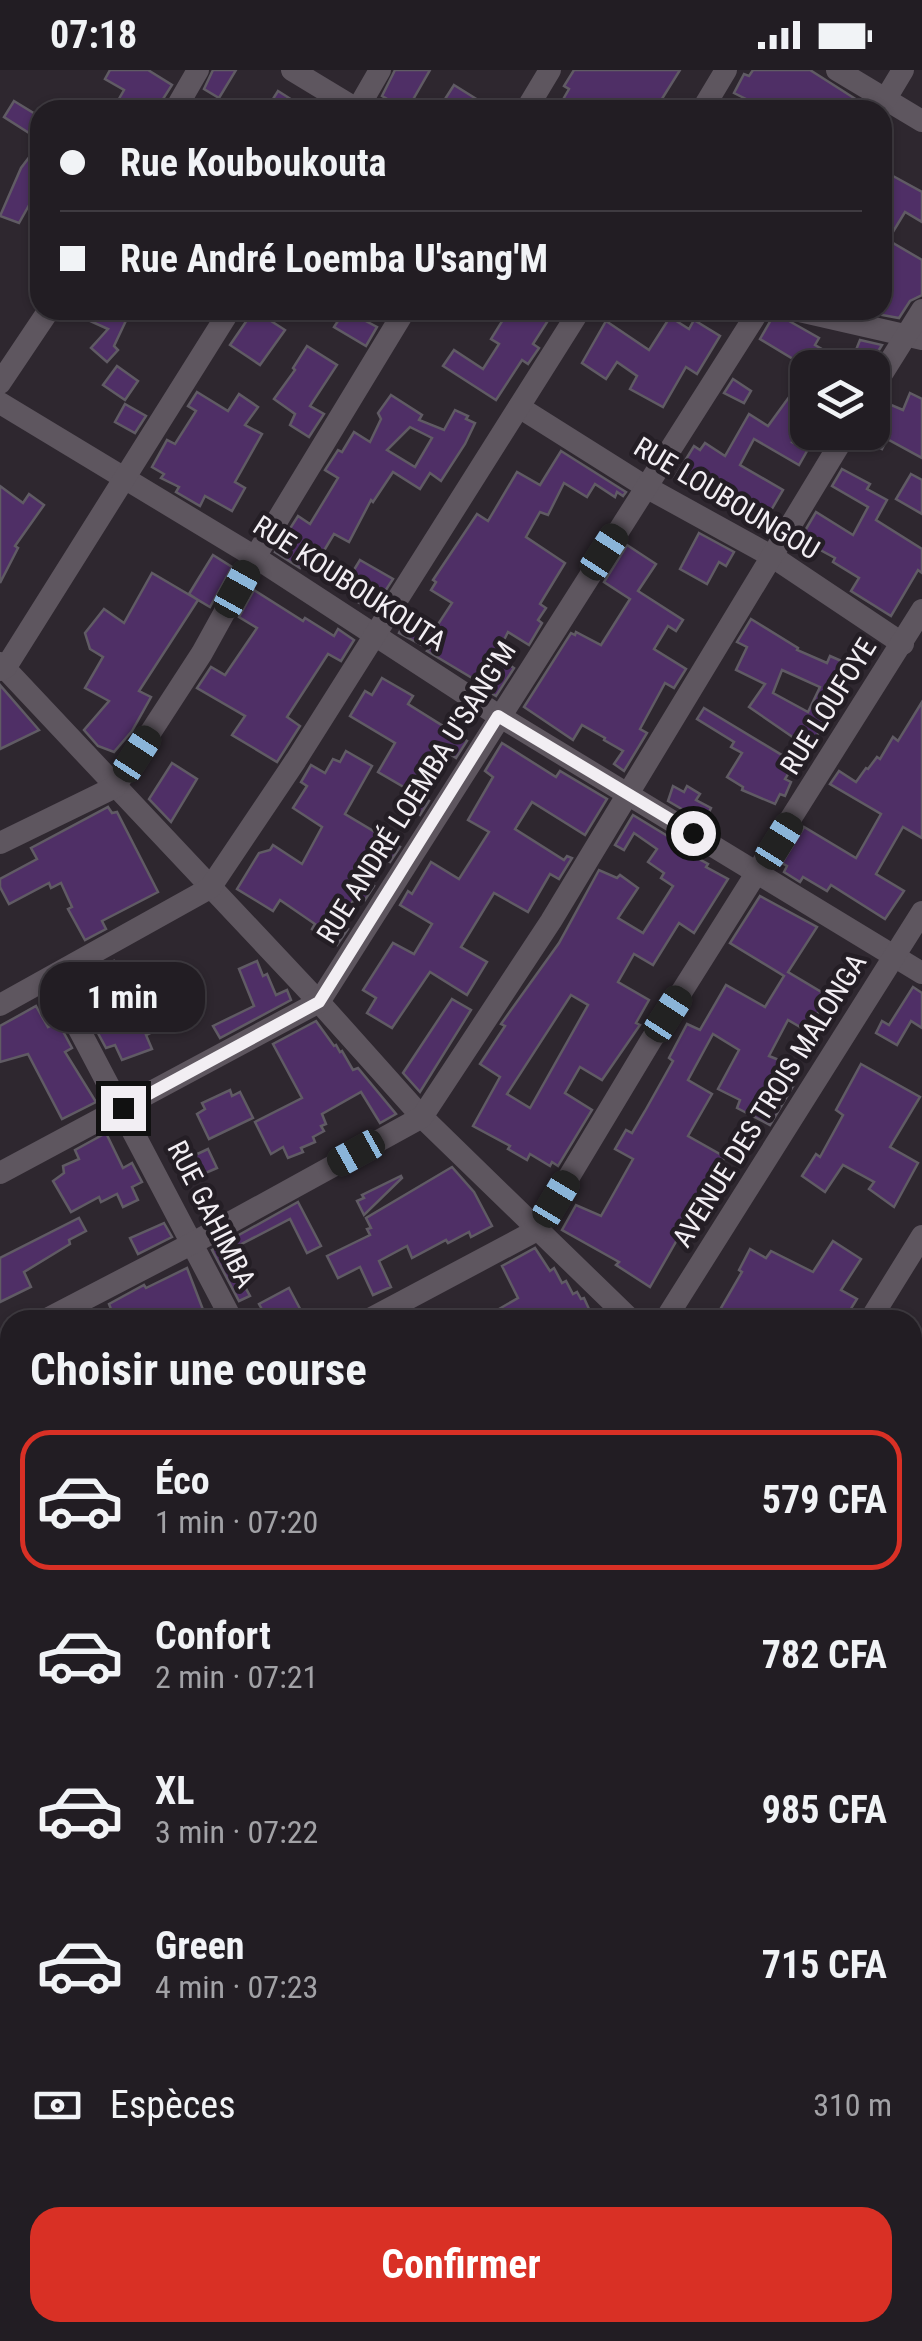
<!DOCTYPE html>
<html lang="fr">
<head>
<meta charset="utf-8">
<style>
	body { margin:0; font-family:"Roboto Condensed",sans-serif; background:#2e2a30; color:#f1f3f6; height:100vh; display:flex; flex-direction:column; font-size:38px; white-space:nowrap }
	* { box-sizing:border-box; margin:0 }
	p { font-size:32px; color:#a2a2a6 }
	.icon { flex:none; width:55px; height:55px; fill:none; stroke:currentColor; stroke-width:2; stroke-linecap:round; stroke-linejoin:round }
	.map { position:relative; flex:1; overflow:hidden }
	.details { position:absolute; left:0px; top:1240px; width:922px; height:1032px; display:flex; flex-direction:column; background:#221d23; border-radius:30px 30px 0 0; box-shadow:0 2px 8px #0004,0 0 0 2px #3f3b41 }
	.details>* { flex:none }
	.hud { position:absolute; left:30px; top:30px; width:862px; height:220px; border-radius:30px; box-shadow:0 2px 8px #0004,0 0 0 2px #3f3b41; display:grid; align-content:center; height:220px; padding:0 30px; background:#221d23 }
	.controls { position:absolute; left:790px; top:280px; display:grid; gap:20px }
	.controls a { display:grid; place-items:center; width:100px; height:100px; border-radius:20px; background:#221d23; box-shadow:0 2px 8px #0004,0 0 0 2px #3f3b41; font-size:50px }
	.end { position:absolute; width:45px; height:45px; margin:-22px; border:12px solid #f2eef3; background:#111; box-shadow:0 0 0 5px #111 }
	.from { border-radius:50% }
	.bubble { position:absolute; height:70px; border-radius:30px; background:#221d23; box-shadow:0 2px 8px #0004,0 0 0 2px #3f3b41; font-size:32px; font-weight:700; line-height:70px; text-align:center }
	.car { position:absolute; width:30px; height:60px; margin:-30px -15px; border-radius:12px; box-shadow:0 0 8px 2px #0007; background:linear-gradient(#222 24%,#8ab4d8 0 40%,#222 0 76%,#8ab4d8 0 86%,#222 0) }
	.hud b { display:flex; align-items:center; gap:35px; height:95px; font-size:38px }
	.hud b+b { border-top:2px solid #3f3b41 }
	.hud i { width:25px; height:25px; background:#f1f3f6 }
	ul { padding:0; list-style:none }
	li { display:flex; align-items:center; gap:30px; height:140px; margin:0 20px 15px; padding:0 10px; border:5px solid transparent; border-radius:30px }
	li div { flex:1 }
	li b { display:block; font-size:38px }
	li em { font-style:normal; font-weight:700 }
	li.on { border-color:#d93025 }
	li>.icon { width:90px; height:90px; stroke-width:1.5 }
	h2 { padding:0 30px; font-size:45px; line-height:120px }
	.pay { display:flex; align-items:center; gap:25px; height:110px; padding:0 30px; font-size:38px }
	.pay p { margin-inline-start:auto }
	.primary-button { display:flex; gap:20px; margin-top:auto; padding:20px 30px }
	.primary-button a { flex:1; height:115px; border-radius:30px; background:#d93025; color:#fff; font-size:40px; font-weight:700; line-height:115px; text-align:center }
	.status { display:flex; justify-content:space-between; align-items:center; height:70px; padding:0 50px; background:#221d23; direction:ltr }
	.status svg { height:28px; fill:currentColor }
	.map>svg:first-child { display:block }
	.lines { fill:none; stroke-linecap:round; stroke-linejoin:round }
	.river { stroke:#00161f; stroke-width:30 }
	.building { fill:#4f2f66; stroke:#605b64; stroke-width:2.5; fill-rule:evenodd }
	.minor { stroke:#5e565f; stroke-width:22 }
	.route { stroke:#f2eef3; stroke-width:12 }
	.labels { text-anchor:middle; stroke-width:9; stroke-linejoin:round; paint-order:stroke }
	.street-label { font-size:28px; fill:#f2eef3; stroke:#241e25 }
</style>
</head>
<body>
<div class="status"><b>07:18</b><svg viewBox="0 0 49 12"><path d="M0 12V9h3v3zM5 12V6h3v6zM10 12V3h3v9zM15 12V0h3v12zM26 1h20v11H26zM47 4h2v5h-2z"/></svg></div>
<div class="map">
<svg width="922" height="2271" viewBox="0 0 922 2271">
	<rect width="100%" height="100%" fill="#2e272f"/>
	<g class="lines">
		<g class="river">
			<polyline points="912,1690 922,1679"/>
			<polyline points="0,2015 10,2010"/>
		</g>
	</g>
	<g class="building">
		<polygon points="110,0 148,0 172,15 156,40 147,34 144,40 126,40 116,34 124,20 105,9"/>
		<polygon points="213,0 236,0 219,28 204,19"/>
		<polygon points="395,0 430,0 407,40 382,26"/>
		<polygon points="574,0 680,0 655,40 557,40 569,19 564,16"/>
		<polygon points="753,0 810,0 865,35 864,40 750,40 754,33 734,23 744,4 749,6"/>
		<polygon points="454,15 494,40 438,40"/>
		<polygon points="278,21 308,40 266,40"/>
		<polygon points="14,31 40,47 40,70 4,47"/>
		<polygon points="40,73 40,135 32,130 19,153 0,146 21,98"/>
		<polygon points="893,106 922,122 922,152 905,142 888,170 922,190 922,225 910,231 899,248 882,245 882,124"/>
		<polygon points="66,240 131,240 114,276 118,280 107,292 91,278 108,259"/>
		<polygon points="254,240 285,260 260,295 230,275"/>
		<polygon points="345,240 377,257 366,276 334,257"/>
		<polygon points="509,240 536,240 549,249 533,274 539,278 528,294 522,290 496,330 443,296 454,280 483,299 499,274 491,269"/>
		<polygon points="775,243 819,268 815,275 850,295 860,270 882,275 868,298 808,298 760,269"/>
		<polygon points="670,247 689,259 694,250 720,266 697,304 686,297 663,337 630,319 637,306 617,292 606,309 582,293 606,251 649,280"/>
		<polygon points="307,276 337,295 310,336 324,344 309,367 290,355 295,344 274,329 295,300 293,298"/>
		<polygon points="117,296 138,311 125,330 103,315"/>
		<polygon points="808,301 808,348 792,372 807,381 799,395 754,369 740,395 783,420 760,459 675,407 694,376 700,380 705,373 725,386 749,344 768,356"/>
		<polygon points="733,309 751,321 744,333 724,323"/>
		<polygon points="197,322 228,341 239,324 258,337 245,355 262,364 235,412 245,418 232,441 205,426 200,436 176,422 179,417 161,408 164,404 152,397 167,370 175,374 196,341 188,336"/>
		<polygon points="910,323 922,329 922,388 887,369 882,379 860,368 862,362 872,362 872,335 882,331 903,340"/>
		<path d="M391,325L422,345L419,350L444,360L455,340L468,346L466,349L475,353L465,374L441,411L430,403L420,419L393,402L373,432L371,430L349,472L334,464L319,489L309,483L300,498L275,482L298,446L310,454L338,408L325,400L338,380L342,382L354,362L370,372L381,349L378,343ZM410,357L432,368L415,397L387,380Z"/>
		<polygon points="125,334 146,346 135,363 115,352"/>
		<polygon points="561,381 626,422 623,426 617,422 615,427 595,414 587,427 564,413 548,445 540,442 526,467 565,493 540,534 546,538 538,550 542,553 529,575 508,562 496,586 514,598 496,626 485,619 487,617 427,581 429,579 399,563 406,549 433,562 452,533 431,520 436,512 433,510 477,444 488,451 517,402 540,415"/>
		<polygon points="842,399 870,414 867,419 887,430 876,450 922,479 922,503 918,500 891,546 851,521 859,508 833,492 835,488 800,469 816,442 853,465 868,437 832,416"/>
		<polygon points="911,404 922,410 922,444 896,429"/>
		<polygon points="0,416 23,433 29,424 44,435 15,476 18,478 0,513"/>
		<polygon points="699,463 734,482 726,496 719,492 707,514 680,499"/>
		<polygon points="627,475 656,494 638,521 683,550 676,561 668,556 654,579 686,599 674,618 665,613 640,659 647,663 624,701 614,694 623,681 604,670 605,668 582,655 573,670 524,637 571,563 575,565 576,562 601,575 630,529 604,512"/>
		<polygon points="213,485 232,497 210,537 198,530 139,621 151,627 132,661 114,682 98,676 84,660 109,631 85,618 103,587 90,579 85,563 104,539 124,553 152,503 198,530 189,524"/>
		<polygon points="360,490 393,509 373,540 354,530 357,524 344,516"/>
		<polygon points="254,520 303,551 305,548 334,566 338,559 354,570 341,591 328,584 287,647 300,656 277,692 232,665 245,646 197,618 211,597 225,605 257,558 239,547"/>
		<path d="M751,549L798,578L797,580L827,593L830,586L846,593L832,625L837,627L810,679L749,637L765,614L736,600L747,577L737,572ZM782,600L820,617L808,642L773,623Z"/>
		<polygon points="382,608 413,626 408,634 467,671 456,688 444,680 419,725 429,731 420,745 399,732 407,719 378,702 395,673 350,646 365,621 372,625"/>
		<polygon points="0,615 39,660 0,679"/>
		<polygon points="922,632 922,768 903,757 876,804 904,821 885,849 831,815 827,821 803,807 800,812 784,802 787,796 782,793 804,757 856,788 881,744 830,714 839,701 856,712 866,698 868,699 877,687 880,689 893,667 898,671"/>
		<polygon points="704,638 795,693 785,709 791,712 785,726 780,724 775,734 742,720 743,717 727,707 742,683 731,677 734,672 697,649"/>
		<polygon points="502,673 556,707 560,701 607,729 585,765 532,732 515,759 564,790 567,786 572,788 559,809 550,804 528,842 494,823 461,877 487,892 467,925 430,902 392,958 367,943 376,928 363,920 393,873 414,884 432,854 400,835 408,821 412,824 431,792 459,809 489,762 468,750 493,707 485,701"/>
		<polygon points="346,681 372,696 345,744 400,777 390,792 374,783 360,807 374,816 365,830 357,824 339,854 348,859 337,875 312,859 315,854 280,830 273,841 237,819 259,783 270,780 273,775 302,794 322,757 293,738 307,716 301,712 311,695 325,703 333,689 340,692"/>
		<polygon points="172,693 197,709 171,752 149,729"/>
		<polygon points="673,716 684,722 687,716 700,724 696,730 711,738 704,752 668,731"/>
		<polygon points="108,737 112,743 117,742 158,822 102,851 106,859 85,870 68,839 72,837 61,813 51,818 49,813 9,834 0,817 0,809 37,789 31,778"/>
		<path d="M633,745L692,781L690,784L708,794L706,797L728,809L694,863L679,853L653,895L634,884L618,912L649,930L636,953L640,955L602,1010L580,997L565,1023L592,1040L558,1096L552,1092L550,1096L530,1084L527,1090L508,1079L510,1076L473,1056L500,1007L480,994L505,956L501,954L559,873L599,800L617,808L620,805L638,818L618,848L643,863L673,816L661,808L664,803L648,792L657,779L634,763L624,780L615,775ZM571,925L588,935L530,1038L507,1024Z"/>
		<polygon points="760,826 817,857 788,902 828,926 807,961 788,950 769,986 784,992 779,1004 795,1013 770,1055 737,1038 740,1030 718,1019 739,980 713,964 688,1010 712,1024 688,1066 725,1087 698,1132 707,1137 698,1154 689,1149 650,1217 616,1195 619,1192 562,1160 576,1135 601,1146 633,1089 615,1079 626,1060 632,1063 645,1041 673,991 669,988 687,954 700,960 726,915 765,937 784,906 730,873"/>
		<polygon points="114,891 144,942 176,927 185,947 146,965 152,979 122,990 115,975 106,978 92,952 118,940 104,917 79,928 71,912"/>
		<polygon points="257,891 263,906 267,904 276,925 287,920 291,930 220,968 213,956 254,936 239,899"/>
		<polygon points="913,917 922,923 922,958 911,951 897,975 876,963 882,951 889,955"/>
		<polygon points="452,929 471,940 420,1022 403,1003"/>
		<polygon points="36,936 48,957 58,952 72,978 65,982 96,1032 62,1049 28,984 0,992 0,956"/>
		<polygon points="316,951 334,976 336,975 340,982 342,981 353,1000 358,998 396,1044 380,1053 361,1022 322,1044 326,1054 321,1056 324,1061 313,1067 315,1072 301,1078 303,1082 288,1088 283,1077 271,1084 255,1052 302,1028 273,974"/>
		<polygon points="861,994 920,1027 890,1077 918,1093 894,1137 869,1119 874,1112 843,1095 825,1122 802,1106 816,1084 820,1087 843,1045 836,1040"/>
		<polygon points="230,1020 232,1026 240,1022 253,1048 209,1069 197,1044 205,1039 202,1033"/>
		<polygon points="106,1063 123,1098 132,1093 142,1112 132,1117 138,1130 123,1137 117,1124 101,1132 99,1127 71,1142 53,1111 64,1103 63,1096 79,1089 75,1080"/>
		<polygon points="208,1079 217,1098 187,1111 178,1093"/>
		<polygon points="452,1097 474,1122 492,1156 471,1167 469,1162 448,1173 446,1170 412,1188 407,1176 379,1191 391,1217 373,1225 360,1197 338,1208 327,1186 370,1165 367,1159 371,1158 366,1148"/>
		<polygon points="401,1106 402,1108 364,1145 357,1131 364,1128 362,1125"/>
		<polygon points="298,1132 321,1176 307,1183 290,1149 226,1182 250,1226 239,1231 212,1180"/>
		<polygon points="79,1148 86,1161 69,1170 70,1174 24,1202 31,1217 0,1232 0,1188"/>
		<polygon points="164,1153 172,1167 138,1184 130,1168"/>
		<polygon points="833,1171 861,1189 841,1220 857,1229 844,1250 792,1250 779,1242 774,1250 714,1250 742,1202 739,1200 750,1179 766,1188 771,1181 813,1202"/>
		<polygon points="535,1178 550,1201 554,1198 562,1213 566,1211 573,1224 577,1222 581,1229 584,1228 594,1250 480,1250 518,1228 502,1196"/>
		<polygon points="187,1198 207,1250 86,1250 111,1239 109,1234 144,1215 146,1218"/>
		<polygon points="289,1218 306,1250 268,1250 259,1234"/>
	</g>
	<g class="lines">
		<g class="minor">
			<polyline points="292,0 358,40"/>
			<polyline points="837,0 922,51"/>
			<polyline points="175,40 198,0"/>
			<polyline points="357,40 380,0"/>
			<polyline points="526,40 550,0"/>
			<polyline points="702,40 726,0"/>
			<polyline points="879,40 903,0"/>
			<polyline points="795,240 922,269"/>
			<polyline points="0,313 49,240"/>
			<polyline points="872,320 922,240"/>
			<polyline points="0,333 255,487 499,646 922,903"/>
			<polyline points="519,337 646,417 773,487 903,574"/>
			<polyline points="0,593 319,932 422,1047 631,1250"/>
			<polyline points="0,600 6,597 230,240"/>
			<polyline points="0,773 115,717 202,583 255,487 405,240"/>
			<polyline points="52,908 232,1250"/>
			<polyline points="0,935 210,818 296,690 580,240"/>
			<polyline points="0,1103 319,932 759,240"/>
			<polyline points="45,1250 193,1173 422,1047 551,851 847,362"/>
			<polyline points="368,1250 537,1160 650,972 922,540"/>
			<polyline points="665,1250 922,842"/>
			<polyline points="870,1250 922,1166"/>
			<polyline points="0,1273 10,1268"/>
			<polyline points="0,1413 10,1432"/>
			<polyline points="912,1447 922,1432"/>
			<polyline points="912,1516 922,1525"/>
			<polyline points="0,1626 10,1620"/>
			<polyline points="0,1806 10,1801"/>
			<polyline points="0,1967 10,1962"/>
			<polyline points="912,2073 922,2068"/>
			<polyline points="0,2101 10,2097"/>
			<polyline points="912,2212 922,2227"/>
			<polyline points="0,2214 10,2228"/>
			<polyline points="35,2262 41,2271"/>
			<polyline points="169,2262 175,2271"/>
			<polyline points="300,2262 305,2271"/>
			<polyline points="463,2262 469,2271"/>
			<polyline points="627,2262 633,2271"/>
			<polyline points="791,2262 797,2271"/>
			<polyline points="350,2271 359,2262"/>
		</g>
	</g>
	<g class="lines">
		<polyline class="route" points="123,1038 319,932 498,646 693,763"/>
	</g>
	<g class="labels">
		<g class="street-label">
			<text transform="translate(727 428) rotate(31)" y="10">RUE LOUBOUNGOU</text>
			<text transform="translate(350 513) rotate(33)" y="10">RUE KOUBOUKOUTA</text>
			<text transform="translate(828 636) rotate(-58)" y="10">RUE LOUFOYE</text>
			<text transform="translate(416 722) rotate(-58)" y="10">RUE ANDRÉ LOEMBA U'SANG'M</text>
			<text transform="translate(769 1030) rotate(-58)" y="10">AVENUE DES TROIS MALONGA</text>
			<text transform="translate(212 1144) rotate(63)" y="10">RUE GAHIMBA</text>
		</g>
	</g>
</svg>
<div class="controls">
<a><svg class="icon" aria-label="layers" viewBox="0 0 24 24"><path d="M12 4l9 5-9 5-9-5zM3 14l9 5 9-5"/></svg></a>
</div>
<i class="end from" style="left:693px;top:763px"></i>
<i class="end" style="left:123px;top:1038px"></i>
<div class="bubble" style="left:40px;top:892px;width:165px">1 min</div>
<i class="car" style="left:604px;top:482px;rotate:33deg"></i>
<i class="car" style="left:237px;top:519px;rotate:29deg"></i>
<i class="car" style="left:137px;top:684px;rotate:33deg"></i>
<i class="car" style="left:779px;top:771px;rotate:32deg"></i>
<i class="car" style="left:668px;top:944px;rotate:33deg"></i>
<i class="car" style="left:356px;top:1083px;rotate:241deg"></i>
<i class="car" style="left:556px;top:1129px;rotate:31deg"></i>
<div class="hud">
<b><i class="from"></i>Rue Kouboukouta</b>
<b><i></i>Rue André Loemba U'sang'M</b>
</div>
<section class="details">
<h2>Choisir une course</h2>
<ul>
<li class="on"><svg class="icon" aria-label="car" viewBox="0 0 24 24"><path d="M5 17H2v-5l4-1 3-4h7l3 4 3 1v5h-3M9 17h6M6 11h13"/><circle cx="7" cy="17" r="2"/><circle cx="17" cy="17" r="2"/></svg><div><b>Éco</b><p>1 min · 07:20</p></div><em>579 CFA</em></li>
<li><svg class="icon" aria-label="car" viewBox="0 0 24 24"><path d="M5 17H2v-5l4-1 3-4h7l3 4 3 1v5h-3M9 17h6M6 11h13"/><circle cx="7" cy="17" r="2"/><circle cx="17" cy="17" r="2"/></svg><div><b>Confort</b><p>2 min · 07:21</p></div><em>782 CFA</em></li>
<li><svg class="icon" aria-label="car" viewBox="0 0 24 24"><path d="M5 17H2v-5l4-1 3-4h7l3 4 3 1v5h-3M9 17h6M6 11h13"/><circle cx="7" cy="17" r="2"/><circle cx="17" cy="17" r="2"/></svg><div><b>XL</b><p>3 min · 07:22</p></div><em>985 CFA</em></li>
<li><svg class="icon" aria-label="car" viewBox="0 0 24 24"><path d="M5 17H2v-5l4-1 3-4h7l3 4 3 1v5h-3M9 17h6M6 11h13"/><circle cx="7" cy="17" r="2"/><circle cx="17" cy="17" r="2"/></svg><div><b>Green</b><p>4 min · 07:23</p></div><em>715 CFA</em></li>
</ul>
<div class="pay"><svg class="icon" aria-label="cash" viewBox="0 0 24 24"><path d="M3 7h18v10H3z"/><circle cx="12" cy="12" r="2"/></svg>Espèces<p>310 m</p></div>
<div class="primary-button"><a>Confirmer</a></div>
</section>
</div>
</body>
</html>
